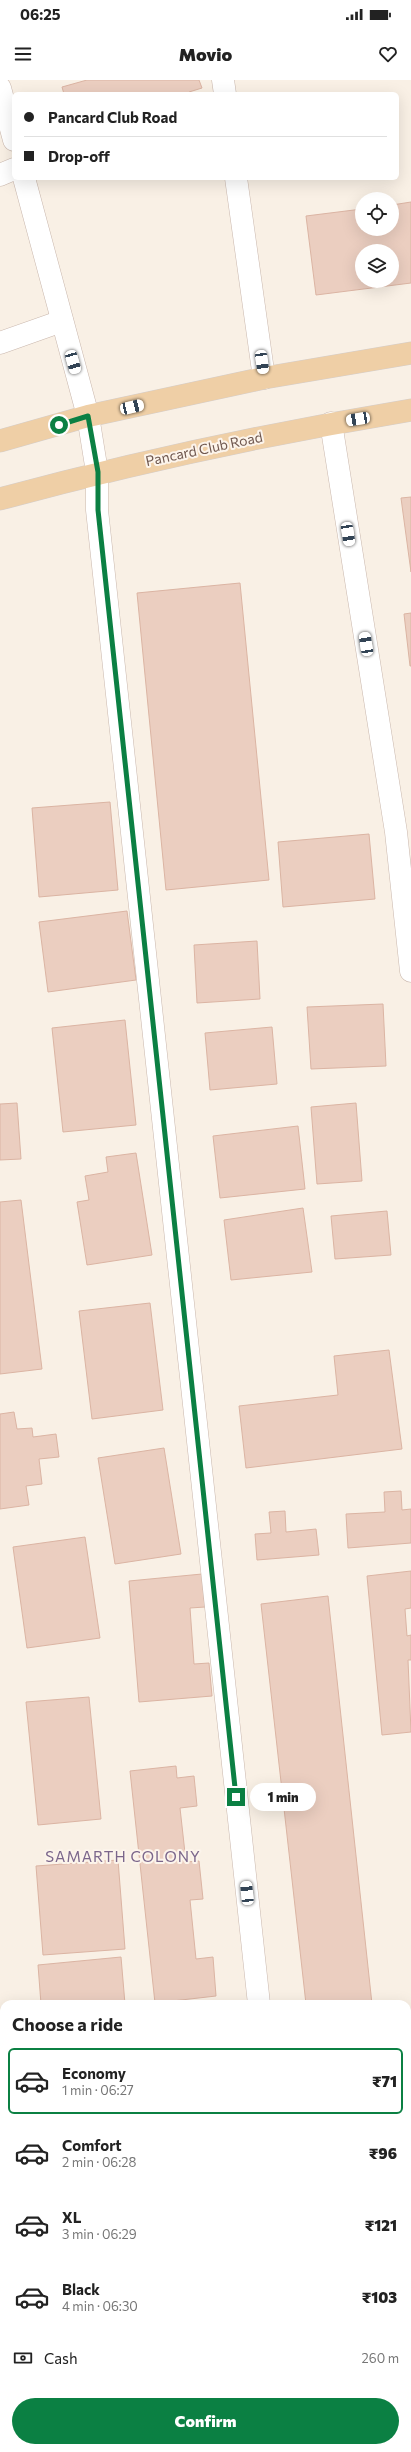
<!DOCTYPE html>
<html lang="en">
<head>
<meta charset="utf-8">
<style>
	body { margin:0; font-family:Commissioner,sans-serif; background:#f6f6f6; color:#222; height:100vh; display:flex; flex-direction:column; font-size:15px; white-space:nowrap }
	* { box-sizing:border-box; margin:0 }
	p { font-size:13px; color:#767676 }
	.icon { flex:none; width:22px; height:22px; fill:none; stroke:currentColor; stroke-width:2; stroke-linecap:round; stroke-linejoin:round }
	.map { position:relative; flex:1; overflow:hidden }
	.sheet { position:absolute; left:0px; top:1920px; width:411px; height:452px; display:flex; flex-direction:column; background:#fff; border-radius:12px 12px 0 0; box-shadow:0 4px 16px #0002 }
	.sheet>* { flex:none }
	.top-card { position:absolute; left:12px; top:12px; width:387px; height:88px; border-radius:6px; box-shadow:0 4px 16px #0002; display:grid; align-content:center; height:88px; padding:0 12px; background:#fff }
	.buttons { position:absolute; left:355px; top:112px; display:grid; gap:8px }
	.buttons a { display:grid; place-items:center; width:44px; height:44px; border-radius:50%; background:#fff; box-shadow:0 4px 16px #0002; font-size:20px }
	.end { position:absolute; width:18px; height:18px; margin:-9px; border:5px solid #0b8043; background:#fff; box-shadow:0 0 0 2px #fff }
	.from { border-radius:50% }
	.bubble { position:absolute; height:28px; border-radius:14px; background:#fff; box-shadow:0 4px 16px #0002; font-size:13px; font-weight:800; line-height:28px; text-align:center }
	.car { position:absolute; width:12px; height:24px; margin:-12px -6px; border-radius:5px; box-shadow:0 0 3px 1px #0007; background:linear-gradient(#fff 24%,#345 0 40%,#fff 0 76%,#345 0 86%,#fff 0) }
	.top-card b { display:flex; align-items:center; gap:14px; height:38px; font-size:15px }
	.top-card b+b { border-top:1px solid #e0e0e0 }
	.top-card i { width:10px; height:10px; background:#222 }
	ul { padding:0; list-style:none }
	li { display:flex; align-items:center; gap:12px; height:66px; margin:0 8px 6px; padding:0 4px; border:2px solid transparent; border-radius:6px }
	li div { flex:1 }
	li b { display:block; font-size:15px }
	li em { font-style:normal; font-weight:800 }
	li.current { border-color:#0b8043 }
	li>.icon { width:36px; height:36px; stroke-width:1.5 }
	h2 { padding:0 12px; font-size:18px; line-height:48px }
	.pay { display:flex; align-items:center; gap:10px; height:44px; padding:0 12px; font-size:15px }
	.pay p { margin-inline-start:auto }
	.primary-button { display:flex; gap:8px; margin-top:auto; padding:8px 12px }
	.primary-button a { flex:1; height:46px; border-radius:24px; background:#0b8043; color:#fff; font-size:16px; font-weight:800; line-height:46px; text-align:center }
	.status { display:flex; justify-content:space-between; align-items:center; height:28px; padding:0 20px; background:#fff; direction:ltr }
	.status svg { height:11px; fill:currentColor }
	header { display:flex; justify-content:space-between; align-items:center; height:52px; padding:0 12px; background:#fff; font-size:18px; font-weight:800 }
	.map>svg:first-child { display:block }
	.building { fill:#ebcec0; stroke:#dbb4a3; fill-rule:evenodd }
	.lines { fill:none; stroke-linecap:round; stroke-linejoin:round }
	.minor-casing { stroke:#c9b7ad; stroke-width:23 }
	.major-casing { stroke:#d4cdca; stroke-width:23 }
	.minor { stroke:#fff; stroke-width:22 }
	.major { stroke:#efcfa6; stroke-width:22 }
	.route { stroke:#0b8043; stroke-width:5 }
	.labels { text-anchor:middle; stroke-width:4; stroke-linejoin:round; paint-order:stroke }
	.street-label { font-size:14px; fill:#6f574e; stroke:#fcf4eb }
	.neighbourhood-label { font-size:15px; letter-spacing:1px; fill:#7b668b; stroke:#fcf4eb }
</style>
</head>
<body>
<div class="status"><b>06:25</b><svg viewBox="0 0 49 12"><path d="M0 12V9h3v3zM5 12V6h3v6zM10 12V3h3v9zM15 12V0h3v12zM26 1h20v11H26zM47 4h2v5h-2z"/></svg></div>
<header><svg class="icon" aria-label="menu" viewBox="0 0 24 24"><path d="M4 6h16M4 12h16M4 18h16"/></svg>Movio<svg class="icon" aria-label="heart" viewBox="0 0 24 24"><path d="M12 20l-8-8c-3-5 5-10 8-4 3-6 11-1 8 4z"/></svg></header>
<div class="map">
<svg width="411" height="2372" viewBox="0 0 411 2372">
	<rect width="100%" height="100%" fill="#f9f0e5"/>
	<g class="building">
		<polygon points="87,0 199,0 202,8 189,12 190,14 64,14 62,7"/>
		<path d="M411,122V203L316,215L306,136L362,129V149H392V125ZM362,171H392V201H362Z"/>
		<polygon points="411,417 411,492 401,418"/>
		<polygon points="240,503 269,800 166,810 137,513"/>
		<polygon points="411,533 411,586 410,586 404,534"/>
		<polygon points="110,722 118,810 39,817 32,728"/>
		<polygon points="369,754 375,819 283,827 278,762"/>
		<polygon points="127,831 136,900 48,912 39,842"/>
		<polygon points="257,861 260,919 197,923 194,865"/>
		<polygon points="383,924 386,986 311,989 307,927"/>
		<polygon points="125,940 136,1045 63,1052 52,948"/>
		<polygon points="272,947 277,1004 210,1010 205,953"/>
		<polygon points="17,1023 21,1079 0,1080 0,1024"/>
		<polygon points="356,1023 362,1101 317,1104 311,1027"/>
		<polygon points="298,1046 305,1109 220,1118 213,1056"/>
		<polygon points="136,1073 152,1175 87,1185 77,1122 89,1120 85,1096 108,1092 106,1077"/>
		<polygon points="21,1120 42,1289 0,1294 0,1122"/>
		<polygon points="303,1128 312,1192 231,1200 224,1140"/>
		<polygon points="387,1131 391,1175 335,1179 331,1136"/>
		<polygon points="150,1223 163,1330 92,1339 79,1231"/>
		<polygon points="389,1270 402,1369 246,1388 239,1326 338,1315 334,1276"/>
		<polygon points="14,1332 17,1349 32,1348 33,1357 56,1354 59,1377 39,1379 42,1404 26,1406 29,1425 0,1429 0,1334"/>
		<polygon points="164,1368 181,1474 115,1484 98,1378"/>
		<polygon points="401,1411 402,1430 411,1429 411,1463 348,1468 346,1434 385,1432 384,1412"/>
		<polygon points="285,1431 286,1452 316,1449 319,1475 257,1480 255,1454 271,1453 269,1432"/>
		<polygon points="85,1457 100,1558 27,1568 13,1467"/>
		<polygon points="411,1491 411,1528 405,1529 407,1556 411,1555 411,1580 408,1580 411,1652 382,1655 367,1496"/>
		<polygon points="202,1494 205,1527 190,1528 194,1584 209,1583 212,1616 139,1622 129,1501"/>
		<polygon points="328,1516 372,1924 306,1924 261,1524"/>
		<polygon points="89,1617 101,1739 38,1745 26,1622"/>
		<polygon points="176,1686 177,1698 194,1696 197,1726 180,1728 186,1782 199,1781 203,1819 190,1820 196,1879 213,1877 216,1916 155,1923 130,1691"/>
		<polygon points="118,1780 125,1869 43,1875 36,1786"/>
		<polygon points="121,1877 125,1924 41,1924 38,1885"/>
		<polygon points="411,2165 411,2225 407,2226 407,2166"/>
	</g>
	<g class="lines">
		<g class="minor-casing">
			<g id="minor">
				<polyline points="223,0 225,14"/>
				<polyline points="0,8 14,60"/>
				<polyline points="0,95 14,89"/>
				<polyline points="24,98 88,336 97,392 97,430 259,1924"/>
				<polyline points="236,98 264,298"/>
				<polyline points="0,263 62,241"/>
				<polyline points="331,343 396,752 411,891"/>
				<polyline points="0,1986 4,2025"/>
				<polyline points="39,2368 40,2372"/>
				<polyline points="307,2368 307,2372"/>
				<polyline points="384,2372 411,2369"/>
			</g>
		</g>
		<g class="major-casing">
			<g id="major">
				<polyline points="0,361 88,336 264,298 411,273"/>
				<path d="M0,419C136,382 272,353 411,330"/>
			</g>
		</g>
		<use href="#minor" class="minor"/>
		<use href="#major" class="major"/>
	</g>
	<g class="lines">
		<polyline class="route" points="59,345 88,336 98,392 98,430 236,1717"/>
	</g>
	<g class="labels">
		<g class="street-label">
			<text transform="translate(204 369) rotate(-12)" y="5">Pancard Club Road</text>
		</g>
		<g class="neighbourhood-label">
			<text x="123" y="1782">SAMARTH COLONY</text>
		</g>
	</g>
</svg>
<div class="buttons">
<a><svg class="icon" aria-label="locate" viewBox="0 0 24 24"><circle cx="12" cy="12" r="6"/><path d="M12 2v4M12 18v4M2 12h4M18 12h4"/></svg></a>
<a><svg class="icon" aria-label="layers" viewBox="0 0 24 24"><path d="M12 4l9 5-9 5-9-5zM3 14l9 5 9-5"/></svg></a>
</div>
<i class="end from" style="left:59px;top:345px"></i>
<i class="end" style="left:236px;top:1717px"></i>
<div class="bubble" style="left:250px;top:1703px;width:66px">1 min</div>
<i class="car" style="left:73px;top:282px;rotate:164deg"></i>
<i class="car" style="left:262px;top:282px;rotate:172deg"></i>
<i class="car" style="left:132px;top:327px;rotate:77deg"></i>
<i class="car" style="left:358px;top:339px;rotate:261deg"></i>
<i class="car" style="left:348px;top:454px;rotate:171deg"></i>
<i class="car" style="left:366px;top:564px;rotate:351deg"></i>
<i class="car" style="left:247px;top:1813px;rotate:354deg"></i>
<div class="top-card">
<b><i class="from"></i>Pancard Club Road</b>
<b><i></i>Drop-off</b>
</div>
<section class="sheet">
<h2>Choose a ride</h2>
<ul>
<li class="current"><svg class="icon" aria-label="car" viewBox="0 0 24 24"><path d="M5 17H2v-5l4-1 3-4h7l3 4 3 1v5h-3M9 17h6M6 11h13"/><circle cx="7" cy="17" r="2"/><circle cx="17" cy="17" r="2"/></svg><div><b>Economy</b><p>1 min · 06:27</p></div><em>₹71</em></li>
<li><svg class="icon" aria-label="car" viewBox="0 0 24 24"><path d="M5 17H2v-5l4-1 3-4h7l3 4 3 1v5h-3M9 17h6M6 11h13"/><circle cx="7" cy="17" r="2"/><circle cx="17" cy="17" r="2"/></svg><div><b>Comfort</b><p>2 min · 06:28</p></div><em>₹96</em></li>
<li><svg class="icon" aria-label="car" viewBox="0 0 24 24"><path d="M5 17H2v-5l4-1 3-4h7l3 4 3 1v5h-3M9 17h6M6 11h13"/><circle cx="7" cy="17" r="2"/><circle cx="17" cy="17" r="2"/></svg><div><b>XL</b><p>3 min · 06:29</p></div><em>₹121</em></li>
<li><svg class="icon" aria-label="car" viewBox="0 0 24 24"><path d="M5 17H2v-5l4-1 3-4h7l3 4 3 1v5h-3M9 17h6M6 11h13"/><circle cx="7" cy="17" r="2"/><circle cx="17" cy="17" r="2"/></svg><div><b>Black</b><p>4 min · 06:30</p></div><em>₹103</em></li>
</ul>
<div class="pay"><svg class="icon" aria-label="cash" viewBox="0 0 24 24"><path d="M3 7h18v10H3z"/><circle cx="12" cy="12" r="2"/></svg>Cash<p>260 m</p></div>
<div class="primary-button"><a>Confirm</a></div>
</section>
</div>
</body>
</html>
